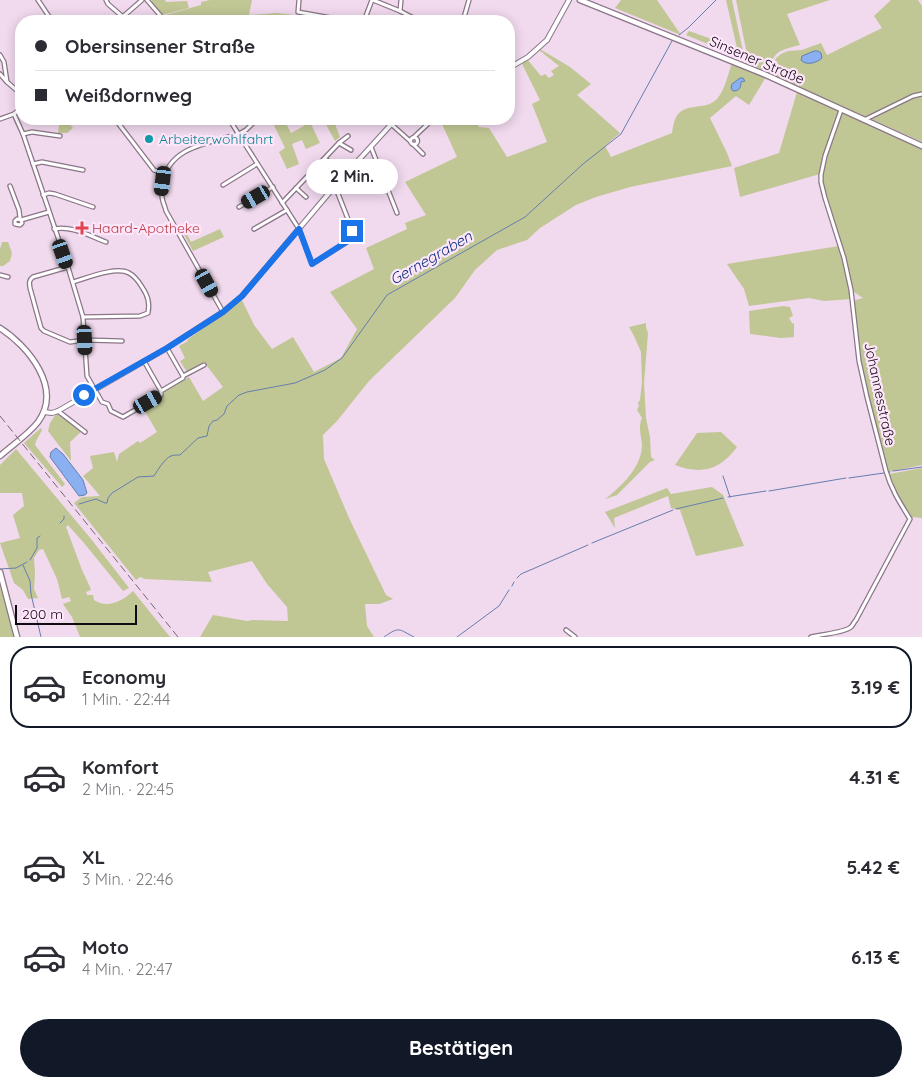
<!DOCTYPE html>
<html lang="de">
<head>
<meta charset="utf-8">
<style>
	body { margin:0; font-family:Quicksand,sans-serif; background:#f7f7f7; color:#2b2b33; height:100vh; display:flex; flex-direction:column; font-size:19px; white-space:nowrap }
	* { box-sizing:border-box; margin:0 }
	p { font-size:16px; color:#7c7c81 }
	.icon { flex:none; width:28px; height:28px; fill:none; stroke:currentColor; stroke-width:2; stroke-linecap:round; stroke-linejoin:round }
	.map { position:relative; height:637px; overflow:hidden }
	.drawer { display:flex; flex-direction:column; background:#fff; flex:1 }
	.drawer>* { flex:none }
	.guide { position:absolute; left:15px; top:15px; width:500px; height:110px; border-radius:20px; box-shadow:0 2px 12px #0003; display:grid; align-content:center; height:110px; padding:0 20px; background:#fff }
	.scale { position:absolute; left:15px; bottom:12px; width:122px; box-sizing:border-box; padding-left:5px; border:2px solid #120a11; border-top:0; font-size:14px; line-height:18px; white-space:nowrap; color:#120a11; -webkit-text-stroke:4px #fee6fb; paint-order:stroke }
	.end { position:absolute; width:22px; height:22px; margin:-11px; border:6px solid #1a73e8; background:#fff; box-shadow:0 0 0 2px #fff }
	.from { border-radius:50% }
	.bubble { position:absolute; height:35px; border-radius:18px; background:#fff; box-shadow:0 2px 12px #0003; font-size:16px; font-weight:700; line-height:35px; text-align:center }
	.car { position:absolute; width:15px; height:30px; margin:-15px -8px; border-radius:6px; box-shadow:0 0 4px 1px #0007; background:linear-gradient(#222 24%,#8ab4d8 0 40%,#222 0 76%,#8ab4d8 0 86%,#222 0) }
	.guide b { display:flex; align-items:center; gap:18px; height:48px; font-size:19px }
	.guide b+b { border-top:1px solid #e1e1e2 }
	.guide i { width:12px; height:12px; background:#2b2b33 }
	ul { padding:9px 0 0; list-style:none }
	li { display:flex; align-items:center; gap:15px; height:82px; margin:0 10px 8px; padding:0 10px; border:2px solid transparent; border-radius:20px }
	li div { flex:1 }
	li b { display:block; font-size:19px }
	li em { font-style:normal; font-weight:700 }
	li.selected { border-color:#111827 }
	li>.icon { width:45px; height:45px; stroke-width:1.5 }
	.button { display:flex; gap:10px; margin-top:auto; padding:10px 20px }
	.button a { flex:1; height:58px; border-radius:30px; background:#111827; color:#fff; font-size:20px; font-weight:700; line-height:58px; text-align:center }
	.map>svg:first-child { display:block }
	.green { fill:#c0c794 }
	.water { fill:#8ab0f1; stroke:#667eae }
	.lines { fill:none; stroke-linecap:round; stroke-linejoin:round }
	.stream { stroke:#667eae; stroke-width:1 }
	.minor-casing { stroke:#8b7588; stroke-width:5.5 }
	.tertiary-casing { stroke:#8b7588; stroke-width:6 }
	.secondary-casing { stroke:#8b7588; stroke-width:7 }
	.minor { stroke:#fff; stroke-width:3 }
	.tertiary { stroke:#fff; stroke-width:4 }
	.secondary { stroke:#fff; stroke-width:4.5 }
	.rail { stroke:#766774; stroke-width:1; stroke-dasharray:8 4; stroke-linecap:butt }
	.route { stroke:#1a73e8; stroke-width:6 }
	.culture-dot { fill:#0f9aa8; stroke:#fee6fb; stroke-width:2 }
	.health-dot { fill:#e0444e; stroke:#fee6fb; stroke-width:2 }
	.labels { text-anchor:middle; stroke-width:4.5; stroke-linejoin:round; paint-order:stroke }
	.street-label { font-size:14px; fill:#120a11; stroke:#fee6fb }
	.culture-label { font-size:14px; fill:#0d838f; stroke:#fee6fb; text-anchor:start }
	.health-label { font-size:14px; fill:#be3a42; stroke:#fee6fb; text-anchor:start }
	.water-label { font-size:15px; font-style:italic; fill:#0a337d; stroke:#fee6fb }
</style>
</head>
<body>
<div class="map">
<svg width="922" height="637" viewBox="0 0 922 637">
	<rect width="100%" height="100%" fill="#f1d9ee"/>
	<g class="green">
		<polygon points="152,0 165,0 166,2 187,1 189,8 162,15 152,2"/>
		<polygon points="210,0 252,0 249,15 277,13 294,15 293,21 166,21 162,16 201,5 201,2"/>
		<polygon points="621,0 657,0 681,35 615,8"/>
		<polygon points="726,0 732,0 744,56 742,58 686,35 689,31 737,48"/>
		<path d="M736,0H830L787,14L800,45C777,51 777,50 766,72L749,64Z"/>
		<polygon points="891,0 918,0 922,6 922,92 912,95 866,118 769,73 776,58 781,54 788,51 802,50 821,43 827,55 882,28 874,16"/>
		<path d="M540,49L570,67L591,84L577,95L620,133L605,146L611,157L672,133C673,127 674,119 678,114C688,103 707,110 717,99C725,90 728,74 732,63L766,77L749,105L736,96L710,118L727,153L732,166L630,187L596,197L576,205L540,228L527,240L497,250L475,270L455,298L369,381L337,421L323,435L324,459L349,518L386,595L393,599L379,604H365L367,626L374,637H200L213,615L247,621L253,620L288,621L287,607L267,584L252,561L208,572L212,582L145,579L140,577L136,580L74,503L82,497L100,496L83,476L93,468L90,456L114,452L117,462L119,454L138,441L140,443L157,432L143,408L164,395L165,390L189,377L203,401L223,387L204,362L187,372L180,361L185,358L179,346L188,341L187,340L242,300L254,325L272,349L293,337L314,372L341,358L357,329L330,292L374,269L366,248L407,229L405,223L426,215L405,182L457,157L442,124L452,119H475L479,127L489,128L507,157L547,142L532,104L540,100L523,66L522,62L527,59L541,76L545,74L549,78L554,75L551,71L559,66L539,50Z"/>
		<polygon points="797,92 839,111 820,174 740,197 734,168 779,153"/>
		<polygon points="922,95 922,142 871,119 913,97"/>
		<polygon points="842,113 922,149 922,465 888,472 859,362 852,301 863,298 851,290 844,258 821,182 825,156 839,116"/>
		<polygon points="60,119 66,119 73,128 67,133 58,133"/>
		<polygon points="271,119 284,119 291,133 304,126 301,119 322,119 311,124 320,143 306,149 302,140 292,144 299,164 287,169 279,152 285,148"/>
		<polygon points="323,119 333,119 340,137 335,141"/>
		<polygon points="189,228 191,232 187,234 191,242 220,229 224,237 193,251 182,231"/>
		<polygon points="2,242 8,242 12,253 10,261 3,266 0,266 0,249"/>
		<polygon points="839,246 843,258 851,299 824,301 809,298 749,306 744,289 727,264"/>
		<polygon points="783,306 790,307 793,316 789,318 792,323 794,324 794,337 781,338 750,334 749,311"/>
		<path d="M646,323V327L648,333L644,383L646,418L650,437L651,457L655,460L650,462L617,495L605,499C621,487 642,467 642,445C641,435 638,426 642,418L637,410L639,406L638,403L640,400L642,382L641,352L634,336L629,327Z"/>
		<polygon points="58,411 82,431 70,442 71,461 48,431 50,423"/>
		<polygon points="41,428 42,430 36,441 35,445 65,484 62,487 24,443"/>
		<path d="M721,432L737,447C720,470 702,475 675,465L697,433Z"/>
		<path d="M16,449L91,539L129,588L123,591L84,543L68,525L66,527L82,570L90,587L91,590L86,592L87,595H93L94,600C107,609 123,601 133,591L170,637H80L72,617L63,604L71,601L69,597L62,599L57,579L43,549L39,550L34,558L35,573L34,589L38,598L28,599L23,590L14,583L0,543L20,538L13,515L24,506L22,493H0V465Z"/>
		<path d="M922,468V518L911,517C902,503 893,491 889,474Z"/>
		<polygon points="712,487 723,495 744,546 696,556 680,510 671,508 668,496 614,518 615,528 605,512 667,488 671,494"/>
		<polygon points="0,584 14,637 0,637"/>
	</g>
	<g class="water">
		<path d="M814,51H818L821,53L822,58C817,63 806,66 801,60L802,56Z"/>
		<path d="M740,78H743L745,81L741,82C741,88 739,91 733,91L731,88L732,84Z"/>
		<polygon points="56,448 63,454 83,480 87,493 85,495 79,496 50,457 51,452"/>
	</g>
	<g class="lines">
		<g class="stream">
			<polyline points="679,35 688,28 716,0"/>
			<polyline points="893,471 922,467"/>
			<polyline points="888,472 890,472"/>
			<polyline points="723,476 730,497"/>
			<polyline points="849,478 884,473"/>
			<polyline points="769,491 846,478"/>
			<polyline points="728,497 766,491"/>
			<path d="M79,504L96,499L105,503H107L108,498L112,493L138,477L154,476C157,471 165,458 171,456C173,455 177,455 180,455L198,438L207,436L209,426L213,421L217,420L224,414L227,406L239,395L247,392L295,383L325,370L342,358L387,295L525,217L583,164L621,134L672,41"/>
			<polyline points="676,509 723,498"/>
			<polyline points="60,523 64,519 64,516"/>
			<polyline points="592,543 673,510"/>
			<polyline points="30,560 37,548 37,538 40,536"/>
			<polyline points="23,565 30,581 31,594 41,637"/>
			<polyline points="0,569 16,568 27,562"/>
			<polyline points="517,578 521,574 588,545"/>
			<polyline points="512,586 514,582"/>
			<path d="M384,637C400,626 398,629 414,637"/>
			<polyline points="457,637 499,606 509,590"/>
		</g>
		<g class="minor-casing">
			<g id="minor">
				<polyline points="38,0 52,21"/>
				<polyline points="106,0 108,4 123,17"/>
				<polyline points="147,0 165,21"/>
				<polyline points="299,0 298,12 348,21"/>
				<polyline points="373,0 400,11 419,21"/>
				<polyline points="400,11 401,0"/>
				<polyline points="118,21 142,0"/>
				<polyline points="364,21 372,0"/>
				<polyline points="463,21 469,0"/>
				<polyline points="0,55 4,62 7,82 21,94"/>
				<polyline points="0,74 7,82"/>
				<polyline points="14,114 23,134 68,267 83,317 87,376 102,402 108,404 111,411 123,417 161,395 161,391 183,378 183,376 167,348"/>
				<polyline points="0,119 14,114 21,108"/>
				<polyline points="115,119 154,170 164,174"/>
				<polyline points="229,119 299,229 312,264 355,237 335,186"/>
				<polyline points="864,120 913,96 922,94"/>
				<polyline points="391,124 410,141"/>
				<polyline points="23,134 32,132 60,136"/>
				<polyline points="414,137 432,120"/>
				<circle cx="414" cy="141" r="3.5"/>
				<polyline points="339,143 351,150"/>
				<polyline points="413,144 423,154"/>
				<polyline points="371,147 397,213"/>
				<polyline points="325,159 335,165"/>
				<polyline points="33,164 42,162 83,170"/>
				<polyline points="310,174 323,181"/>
				<polyline points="223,185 257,164"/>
				<polyline points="10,186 19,210 20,218"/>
				<polyline points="296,188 306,197"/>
				<polyline points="43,195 49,193 55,194 93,207"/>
				<polyline points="282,203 339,143 348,136"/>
				<polyline points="239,207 273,187"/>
				<polyline points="21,220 22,223 20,225 15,224 15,221 17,219 21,220 49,212"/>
				<path d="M54,229C71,225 90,236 106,242"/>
				<polyline points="254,229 287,210"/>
				<path d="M68,267L33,277C29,280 29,283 30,288L41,328L44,331L70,342L85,340L122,341"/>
				<polyline points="0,275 8,277"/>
				<path d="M73,282C87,278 116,266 129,273C135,276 139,282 142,287C148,296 150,303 148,313L140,316L83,317"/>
				<path d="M223,312L166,211C165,206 162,201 162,196C161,192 162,188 163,184C167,147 209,143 239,134L246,130L257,119"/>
				<polyline points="144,361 161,391"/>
				<polyline points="183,376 204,365"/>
				<polyline points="58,411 85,432"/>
				<polyline points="566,630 575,637"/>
				<path d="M811,637C822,634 844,633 851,627C853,625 854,622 856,620L910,519C900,503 891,489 886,471L867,397L859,361L851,290L844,258L825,198L821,182V175L825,156L841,110"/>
			</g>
		</g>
		<g class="tertiary-casing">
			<g id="tertiary">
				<polyline points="509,68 528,57 547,40 569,0"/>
				<polyline points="44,412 52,413 58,411 167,348 223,312 242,296 335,186 396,119"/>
			</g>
		</g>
		<g class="secondary-casing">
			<g id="secondary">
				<polyline points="580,0 766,75 922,146"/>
				<path d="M0,328C28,346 63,388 38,422C28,435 12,445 0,456"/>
				<polyline points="0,572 17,637"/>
			</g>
		</g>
		<use href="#minor" class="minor"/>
		<use href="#tertiary" class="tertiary"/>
		<use href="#secondary" class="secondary"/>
		<polyline class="rail" points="0,416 178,637"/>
	</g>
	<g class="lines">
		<polyline class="route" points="84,395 167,348 223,312 242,296 299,229 312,264 354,237 352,231"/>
	</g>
	<circle class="culture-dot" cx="149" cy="139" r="5"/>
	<path class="health-dot" d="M79.5 220.5h5v5h5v5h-5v5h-5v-5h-5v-5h5z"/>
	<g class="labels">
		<g class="street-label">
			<text transform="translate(757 60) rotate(23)" y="5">Sinsener Straße</text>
			<text transform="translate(880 394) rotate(78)" y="5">Johannesstraße</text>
		</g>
		<g class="culture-label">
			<text x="159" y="144">Arbeiterwohlfahrt</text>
		</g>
		<g class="health-label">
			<text x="92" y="233">Haard-Apotheke</text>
		</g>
		<g class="water-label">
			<text transform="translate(431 258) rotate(-30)" y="5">Gernegraben</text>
		</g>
	</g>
</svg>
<div class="scale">200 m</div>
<i class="end from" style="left:84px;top:395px"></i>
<i class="end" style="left:352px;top:231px"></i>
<div class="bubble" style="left:306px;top:159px;width:92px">2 Min.</div>
<i class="car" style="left:163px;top:181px;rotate:187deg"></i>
<i class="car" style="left:256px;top:197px;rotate:240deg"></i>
<i class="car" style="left:63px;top:254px;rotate:161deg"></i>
<i class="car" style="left:207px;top:283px;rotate:151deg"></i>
<i class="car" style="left:85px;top:340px;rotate:177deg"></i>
<i class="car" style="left:148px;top:402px;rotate:60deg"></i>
<div class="guide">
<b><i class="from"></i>Obersinsener Straße</b>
<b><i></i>Weißdornweg</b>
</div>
</div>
<section class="drawer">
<ul>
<li class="selected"><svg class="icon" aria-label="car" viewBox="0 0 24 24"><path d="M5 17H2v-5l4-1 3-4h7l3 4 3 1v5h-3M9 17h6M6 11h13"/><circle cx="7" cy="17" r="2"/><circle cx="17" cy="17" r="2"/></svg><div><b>Economy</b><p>1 Min. · 22:44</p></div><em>3.19 €</em></li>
<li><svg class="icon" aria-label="car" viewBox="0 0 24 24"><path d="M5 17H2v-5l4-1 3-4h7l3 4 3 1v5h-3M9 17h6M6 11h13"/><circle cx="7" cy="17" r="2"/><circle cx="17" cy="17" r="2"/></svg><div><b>Komfort</b><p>2 Min. · 22:45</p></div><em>4.31 €</em></li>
<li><svg class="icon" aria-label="car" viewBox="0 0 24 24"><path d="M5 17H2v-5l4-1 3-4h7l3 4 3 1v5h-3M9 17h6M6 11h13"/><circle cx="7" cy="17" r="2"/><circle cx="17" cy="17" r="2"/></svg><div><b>XL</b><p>3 Min. · 22:46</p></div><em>5.42 €</em></li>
<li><svg class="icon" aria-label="car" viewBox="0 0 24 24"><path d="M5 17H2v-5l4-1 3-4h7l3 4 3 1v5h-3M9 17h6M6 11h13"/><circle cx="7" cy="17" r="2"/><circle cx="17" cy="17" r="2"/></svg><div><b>Moto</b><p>4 Min. · 22:47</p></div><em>6.13 €</em></li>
</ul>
<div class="button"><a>Bestätigen</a></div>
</section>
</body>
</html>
